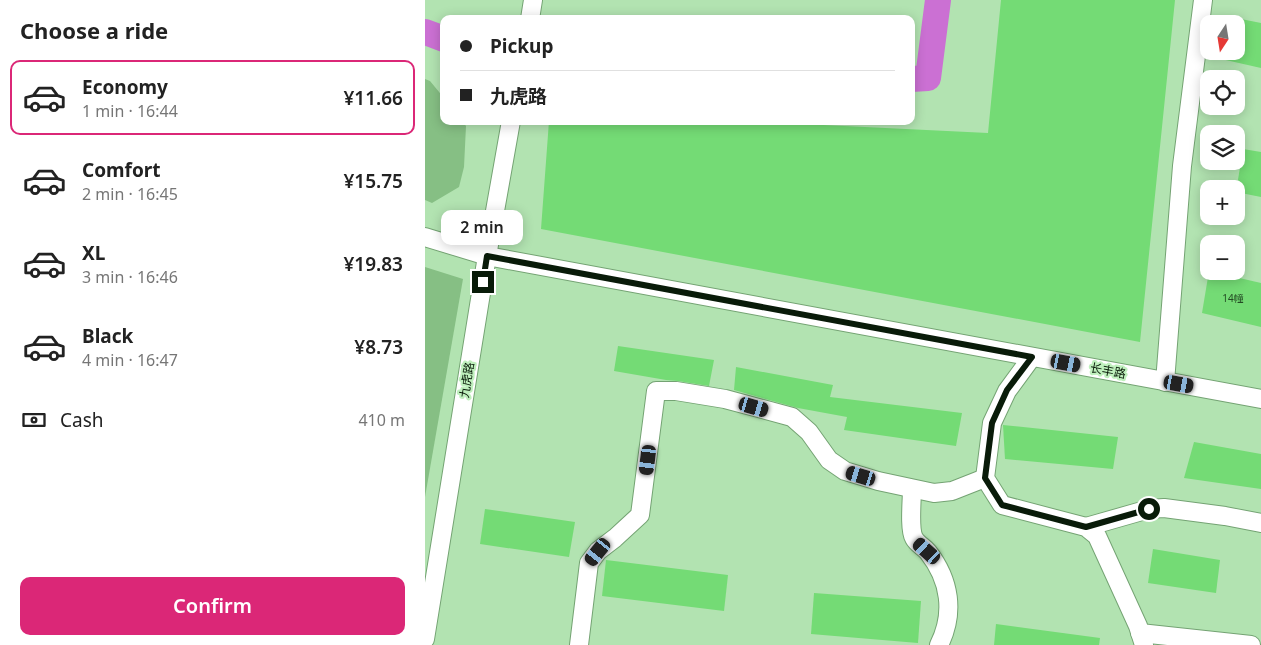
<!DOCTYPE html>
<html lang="en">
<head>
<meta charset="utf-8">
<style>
	body { margin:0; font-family:"Noto Sans","Noto Sans SC",sans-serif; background:#f6f6f6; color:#222; height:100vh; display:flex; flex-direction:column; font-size:19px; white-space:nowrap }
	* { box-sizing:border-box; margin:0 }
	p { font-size:16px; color:#767676 }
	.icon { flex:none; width:28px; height:28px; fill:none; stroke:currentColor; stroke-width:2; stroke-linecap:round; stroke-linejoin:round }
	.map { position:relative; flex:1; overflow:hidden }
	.details { display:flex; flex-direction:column; background:#fff; width:425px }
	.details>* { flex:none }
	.banner { position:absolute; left:15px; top:15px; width:475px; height:110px; border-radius:10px; box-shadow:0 2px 12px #0003; display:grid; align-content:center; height:110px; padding:0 20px; background:#fff }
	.needle { width:32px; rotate:192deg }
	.tools { position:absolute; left:775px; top:15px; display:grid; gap:10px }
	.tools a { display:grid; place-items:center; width:45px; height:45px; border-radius:10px; background:#fff; box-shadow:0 2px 12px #0003; font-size:25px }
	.end { position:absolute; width:22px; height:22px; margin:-11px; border:6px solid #091b09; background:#fff; box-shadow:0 0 0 2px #fff }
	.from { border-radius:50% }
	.bubble { position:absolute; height:35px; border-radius:10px; background:#fff; box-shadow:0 2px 12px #0003; font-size:16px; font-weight:600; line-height:35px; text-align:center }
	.car { position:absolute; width:15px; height:30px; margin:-15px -8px; border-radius:6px; box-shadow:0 0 4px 1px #0007; background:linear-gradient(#222 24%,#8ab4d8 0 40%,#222 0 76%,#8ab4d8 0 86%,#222 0) }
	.banner b { display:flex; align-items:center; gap:18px; height:48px; font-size:19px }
	.banner b+b { border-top:1px solid #e0e0e0 }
	.banner i { width:12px; height:12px; background:#222 }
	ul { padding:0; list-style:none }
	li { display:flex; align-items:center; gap:15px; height:75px; margin:0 10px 8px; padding:0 10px; border:2px solid transparent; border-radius:10px }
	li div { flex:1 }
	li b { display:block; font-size:19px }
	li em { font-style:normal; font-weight:600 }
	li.active { border-color:#db2777 }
	li>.icon { width:45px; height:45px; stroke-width:1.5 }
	h2 { padding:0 20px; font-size:22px; line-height:60px }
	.pay { display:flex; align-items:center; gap:12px; height:55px; padding:0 20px; font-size:19px }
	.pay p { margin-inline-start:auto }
	.action { display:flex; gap:10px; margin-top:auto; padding:10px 20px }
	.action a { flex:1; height:58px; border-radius:10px; background:#db2777; color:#fff; font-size:20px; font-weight:600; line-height:58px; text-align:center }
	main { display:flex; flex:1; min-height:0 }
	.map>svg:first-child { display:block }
	.green { fill:#86bf84 }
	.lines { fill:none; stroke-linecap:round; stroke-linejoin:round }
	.river { stroke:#cb70d3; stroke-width:26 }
	.building { fill:#74db75 }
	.minor-casing { stroke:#74a373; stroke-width:20 }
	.minor { stroke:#fff; stroke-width:18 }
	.route { stroke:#091b09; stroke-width:6 }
	.labels { text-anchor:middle; stroke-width:4.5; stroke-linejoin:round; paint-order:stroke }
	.number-label { font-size:10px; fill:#244b24 }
	.street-label { font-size:12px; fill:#091b09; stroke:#bff0bd }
</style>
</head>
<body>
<main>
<section class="details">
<h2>Choose a ride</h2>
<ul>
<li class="active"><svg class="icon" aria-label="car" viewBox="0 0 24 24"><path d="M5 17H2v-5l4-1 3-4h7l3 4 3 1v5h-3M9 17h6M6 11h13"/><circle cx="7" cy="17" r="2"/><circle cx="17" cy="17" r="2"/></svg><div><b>Economy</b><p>1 min · 16:44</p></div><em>¥11.66</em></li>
<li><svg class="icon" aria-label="car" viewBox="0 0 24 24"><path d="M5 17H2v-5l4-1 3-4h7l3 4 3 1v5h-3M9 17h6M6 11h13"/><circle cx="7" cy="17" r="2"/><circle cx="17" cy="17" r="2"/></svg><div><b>Comfort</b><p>2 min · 16:45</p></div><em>¥15.75</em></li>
<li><svg class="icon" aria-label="car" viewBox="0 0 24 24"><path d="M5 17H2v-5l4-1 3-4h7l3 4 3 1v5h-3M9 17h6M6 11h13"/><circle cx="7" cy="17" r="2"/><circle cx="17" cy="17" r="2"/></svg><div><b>XL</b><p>3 min · 16:46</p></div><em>¥19.83</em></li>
<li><svg class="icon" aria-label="car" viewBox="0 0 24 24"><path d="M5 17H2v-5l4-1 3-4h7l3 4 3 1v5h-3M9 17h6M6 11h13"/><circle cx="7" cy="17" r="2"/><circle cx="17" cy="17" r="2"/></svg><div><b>Black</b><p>4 min · 16:47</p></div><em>¥8.73</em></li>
</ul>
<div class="pay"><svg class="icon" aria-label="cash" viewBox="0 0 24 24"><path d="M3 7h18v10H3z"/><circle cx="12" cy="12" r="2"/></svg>Cash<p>410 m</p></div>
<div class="action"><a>Confirm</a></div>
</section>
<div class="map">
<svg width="836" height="645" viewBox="0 0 836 645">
	<rect width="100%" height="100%" fill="#b2e3b1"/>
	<g class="green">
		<polygon points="0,79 5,81 19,98 19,121 37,121 41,126 39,167 34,187 7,203 0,200"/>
		<polygon points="0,267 38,279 0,497"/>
	</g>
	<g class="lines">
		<g class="river">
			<polyline points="0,32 19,39"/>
			<polyline points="486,79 503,78 513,0"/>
		</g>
	</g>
	<g class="building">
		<polygon points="576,0 750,0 715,342 116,229 124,121 318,121 563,133"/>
		<polygon points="811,18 836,23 836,68 783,56 783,51 811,51"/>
		<polygon points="818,149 836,152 836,197 811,192"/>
		<polygon points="784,271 836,283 836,327 777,313"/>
		<polygon points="193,346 289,360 284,386 253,381 241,380 189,371"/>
		<polygon points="311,367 408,385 405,397 537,413 531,446 419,430 422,417 373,408 309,390"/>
		<polygon points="578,425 693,437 688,469 580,459"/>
		<polygon points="769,442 836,454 836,489 759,478"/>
		<polygon points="60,509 150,522 144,557 55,544"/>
		<polygon points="728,549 795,560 791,593 723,583"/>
		<polygon points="181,560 303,575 299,611 177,596"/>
		<polygon points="389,593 496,601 493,643 386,634"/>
		<polygon points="571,624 675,638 674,645 569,645"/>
	</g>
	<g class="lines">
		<g class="minor-casing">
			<g id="minor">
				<polyline points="105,19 108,0"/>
				<polyline points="0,237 62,256 836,399"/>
				<polyline points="607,357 582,391 567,423 560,478 577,505 661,527 672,536 713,626 719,645"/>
				<polyline points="740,382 757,166 778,0"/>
				<path d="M487,489C487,500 484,529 489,538C492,544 499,547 503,552C525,580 530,613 514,645"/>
				<polyline points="661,527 724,509 739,508 800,516 836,523"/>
				<polyline points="715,633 826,645"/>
				<polyline points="0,639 62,256 86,121"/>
				<polyline points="154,645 164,563 173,551 190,538 215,515 231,391 251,391 300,399 367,417 384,432 404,460 420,471 453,481 509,493 527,491 560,478"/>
			</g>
		</g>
		<use href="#minor" class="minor"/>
	</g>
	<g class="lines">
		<polyline class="route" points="58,282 62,256 607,357 582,390 567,423 560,478 577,505 661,527 724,509"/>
	</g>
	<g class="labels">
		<g class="number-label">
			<text x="808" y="302">14幢</text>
		</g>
		<g class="street-label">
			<text transform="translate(683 371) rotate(11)" y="4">长丰路</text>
			<text transform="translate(42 380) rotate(-81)" y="4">九虎路</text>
		</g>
	</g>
</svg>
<div class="tools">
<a><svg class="needle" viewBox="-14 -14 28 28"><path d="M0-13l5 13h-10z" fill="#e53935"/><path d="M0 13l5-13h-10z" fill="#767676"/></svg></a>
<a><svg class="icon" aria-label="locate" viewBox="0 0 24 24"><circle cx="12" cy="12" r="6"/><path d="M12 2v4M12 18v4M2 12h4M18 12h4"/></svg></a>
<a><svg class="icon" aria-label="layers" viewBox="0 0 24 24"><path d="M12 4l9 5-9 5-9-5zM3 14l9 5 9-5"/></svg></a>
<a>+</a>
<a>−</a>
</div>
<i class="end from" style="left:724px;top:509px"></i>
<i class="end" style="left:58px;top:282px"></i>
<div class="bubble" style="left:16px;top:210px;width:82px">2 min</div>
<i class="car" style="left:641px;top:363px;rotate:101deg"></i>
<i class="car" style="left:754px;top:384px;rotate:100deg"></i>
<i class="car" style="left:329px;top:407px;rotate:106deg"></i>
<i class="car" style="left:223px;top:460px;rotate:187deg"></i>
<i class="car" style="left:436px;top:476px;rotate:287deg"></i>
<i class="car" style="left:502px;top:551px;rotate:312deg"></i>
<i class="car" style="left:173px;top:552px;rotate:219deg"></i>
<div class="banner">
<b><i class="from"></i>Pickup</b>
<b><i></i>九虎路</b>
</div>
</div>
</main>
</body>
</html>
